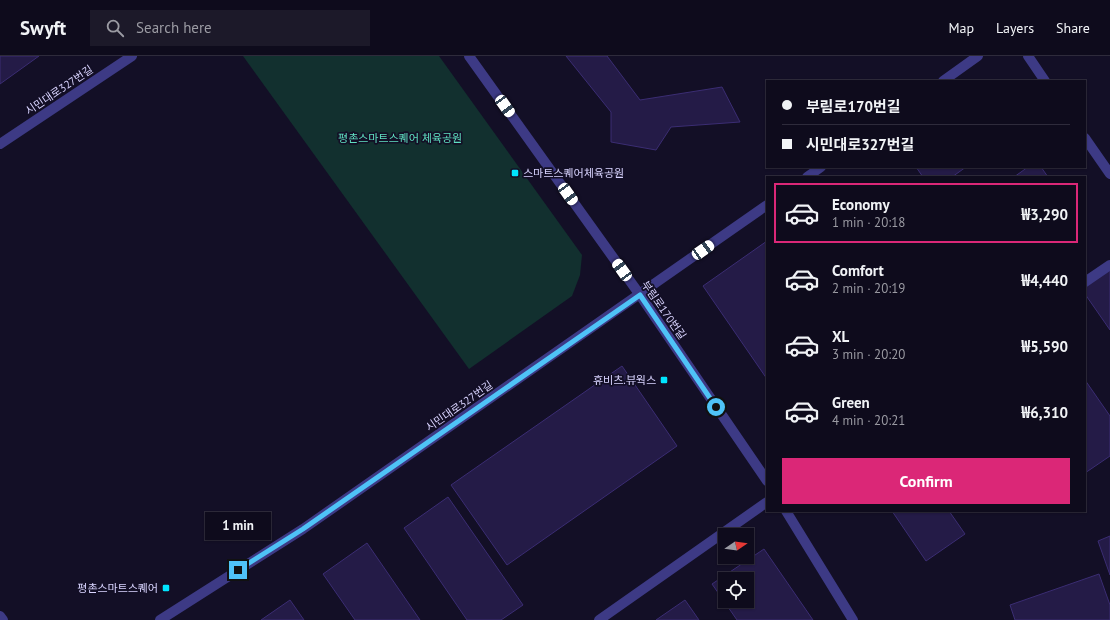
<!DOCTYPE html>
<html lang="en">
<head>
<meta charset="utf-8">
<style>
	body { margin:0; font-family:"PT Sans","Noto Sans KR",sans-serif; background:#1c1929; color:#f1f3f6; height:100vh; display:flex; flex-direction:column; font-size:15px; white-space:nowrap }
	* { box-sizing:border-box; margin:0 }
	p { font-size:13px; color:#9b9ba3 }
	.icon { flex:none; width:22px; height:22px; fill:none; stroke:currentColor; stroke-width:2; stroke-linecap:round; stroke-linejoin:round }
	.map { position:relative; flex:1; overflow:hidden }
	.sheet { position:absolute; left:766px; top:120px; width:320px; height:336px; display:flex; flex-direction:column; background:#0e0b1c; border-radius:0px; box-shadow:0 1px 3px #0004,0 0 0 1px #2e2b3b }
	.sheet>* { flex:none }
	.banner { position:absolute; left:766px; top:24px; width:320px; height:88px; border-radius:0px; box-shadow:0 1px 3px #0004,0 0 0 1px #2e2b3b; display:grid; align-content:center; height:88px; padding:0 16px; background:#0e0b1c }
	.needle { width:26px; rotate:77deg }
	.buttons { position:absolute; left:718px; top:472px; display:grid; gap:8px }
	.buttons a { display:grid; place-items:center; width:36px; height:36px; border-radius:0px; background:#0e0b1c; box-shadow:0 1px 3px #0004,0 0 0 1px #2e2b3b; font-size:20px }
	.end { position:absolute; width:18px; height:18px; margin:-9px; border:5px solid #4fc3f7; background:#111; box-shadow:0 0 0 2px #111 }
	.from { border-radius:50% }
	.bubble { position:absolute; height:28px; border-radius:0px; background:#0e0b1c; box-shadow:0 1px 3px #0004,0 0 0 1px #2e2b3b; font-size:13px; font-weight:800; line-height:28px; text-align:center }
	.car { position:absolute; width:12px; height:24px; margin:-12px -6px; border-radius:5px; box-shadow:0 0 3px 1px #0007; background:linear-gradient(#fff 24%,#345 0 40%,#fff 0 76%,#345 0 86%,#fff 0) }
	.banner b { display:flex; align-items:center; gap:14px; height:38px; font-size:15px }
	.banner b+b { border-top:1px solid #2e2b3b }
	.banner i { width:10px; height:10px; background:#f1f3f6 }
	ul { padding:7px 0 0; list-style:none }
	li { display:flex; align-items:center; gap:12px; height:60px; margin:0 8px 6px; padding:0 8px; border:2px solid transparent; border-radius:0px }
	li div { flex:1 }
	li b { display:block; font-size:15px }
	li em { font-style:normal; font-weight:800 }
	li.current { border-color:#db2777 }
	li>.icon { width:36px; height:36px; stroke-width:1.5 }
	.primary-button { display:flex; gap:8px; margin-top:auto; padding:8px 16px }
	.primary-button a { flex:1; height:46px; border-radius:0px; background:#db2777; color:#fff; font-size:16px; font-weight:800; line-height:46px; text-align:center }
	header { display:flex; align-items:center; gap:24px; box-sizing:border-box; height:56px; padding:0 20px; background:#0e0b1c; border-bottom:1px solid #2e2b3b }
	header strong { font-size:19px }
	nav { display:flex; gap:22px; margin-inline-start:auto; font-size:14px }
	.search { width:280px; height:36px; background:#1c1929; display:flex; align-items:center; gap:10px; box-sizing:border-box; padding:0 14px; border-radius:0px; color:#9b9ba3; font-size:15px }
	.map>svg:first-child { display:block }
	.green { fill:#12302f }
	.building { fill:#241b47; stroke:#3b2d73; fill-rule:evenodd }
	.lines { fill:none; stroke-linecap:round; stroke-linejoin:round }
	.minor { stroke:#3d3a85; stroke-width:10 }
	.route { stroke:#4fc3f7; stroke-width:5 }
	.poi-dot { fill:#00e5ff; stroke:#130f26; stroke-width:1.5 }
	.labels { text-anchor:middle; stroke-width:3.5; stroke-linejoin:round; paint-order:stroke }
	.street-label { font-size:11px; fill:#d9d4ff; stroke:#130f26 }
	.park-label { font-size:11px; fill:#5fe0c0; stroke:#130f26 }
	.poi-label { font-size:11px; fill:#d9d4ff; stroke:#130f26; text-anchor:end }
</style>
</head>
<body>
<header>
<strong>Swyft</strong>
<div class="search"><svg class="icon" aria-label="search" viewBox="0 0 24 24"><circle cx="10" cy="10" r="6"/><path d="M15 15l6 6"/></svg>Search here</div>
<nav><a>Map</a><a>Layers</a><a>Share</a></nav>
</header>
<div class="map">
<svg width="1110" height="564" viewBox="0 0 1110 564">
	<rect width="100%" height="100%" fill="#130f26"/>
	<polygon class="green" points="243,0 439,0 582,199 580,219 572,240 469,313"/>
	<g class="building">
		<polygon points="0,0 39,0 0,28"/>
		<polygon points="566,0 607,0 640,44 722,31 740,66 671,71 656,94 611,86 611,56"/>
		<polygon points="916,111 966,111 952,121 923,121"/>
		<polygon points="1028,111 1041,111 1048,121 1014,121"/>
		<polygon points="767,185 767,323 703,230"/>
		<polygon points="1110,213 1110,274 1085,238 1085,231"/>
		<polygon points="622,310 677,390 507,509 451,429"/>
		<polygon points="1085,324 1110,360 1110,400 1085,417"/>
		<polygon points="448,441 523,549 501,564 467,564 404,472"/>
		<polygon points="892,455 949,455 965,478 926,505"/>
		<polygon points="1110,480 1110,519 1098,485"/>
		<polygon points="367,487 420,564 355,564 323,518"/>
		<path d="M764,493L813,564H737L712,528ZM725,523H747V545H725Z"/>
		<polygon points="1099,518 1110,549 1110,564 1015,564 1010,549"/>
		<polygon points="290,544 304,564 261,564"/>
		<polygon points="685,544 699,564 656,564"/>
	</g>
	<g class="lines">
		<g class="minor">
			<polyline points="469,0 640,239 767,425"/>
			<polyline points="1028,0 1045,25"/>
			<polyline points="943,25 978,0"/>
			<polyline points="1085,82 1110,118"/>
			<polyline points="0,88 132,0"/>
			<polyline points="807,121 821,111"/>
			<polyline points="1085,226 1110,209"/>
			<polyline points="786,455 853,564"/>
			<polyline points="0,560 3,564"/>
			<polyline points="160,564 303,473 767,149"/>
			<polyline points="599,564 767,446"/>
		</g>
	</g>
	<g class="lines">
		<polyline class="route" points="238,514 303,473 640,239 716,351"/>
	</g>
	<g class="poi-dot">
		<rect x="511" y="113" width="8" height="8" rx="2"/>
		<rect x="660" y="320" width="8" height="8" rx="2"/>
		<rect x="162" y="528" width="8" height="8" rx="2"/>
	</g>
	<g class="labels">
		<g class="street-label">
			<text transform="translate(59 34) rotate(-34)" y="4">시민대로327번길</text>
			<text transform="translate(664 254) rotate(55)" y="4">부림로170번길</text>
			<text transform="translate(459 350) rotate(-35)" y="4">시민대로327번길</text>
		</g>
		<g class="park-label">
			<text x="400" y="86">평촌스마트스퀘어 체육공원</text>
		</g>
		<g class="poi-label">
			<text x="523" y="121" text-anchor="start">스마트스퀘어체육공원</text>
			<text x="656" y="328">휴비츠.뷰웍스</text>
			<text x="158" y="536">평촌스마트스퀘어</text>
		</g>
	</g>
</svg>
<div class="buttons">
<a><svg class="needle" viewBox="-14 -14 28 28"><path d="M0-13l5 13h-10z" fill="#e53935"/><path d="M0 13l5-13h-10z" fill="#9b9ba3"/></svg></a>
<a><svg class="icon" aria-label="locate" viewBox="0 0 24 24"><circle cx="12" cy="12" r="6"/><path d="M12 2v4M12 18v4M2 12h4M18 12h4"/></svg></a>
</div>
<i class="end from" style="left:716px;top:351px"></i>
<i class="end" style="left:238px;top:514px"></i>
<div class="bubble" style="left:205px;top:456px;width:66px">1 min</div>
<i class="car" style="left:505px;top:50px;rotate:144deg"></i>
<i class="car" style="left:568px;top:138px;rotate:144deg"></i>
<i class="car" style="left:703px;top:194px;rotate:55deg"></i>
<i class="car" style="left:622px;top:214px;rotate:324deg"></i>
<div class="banner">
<b><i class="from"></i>부림로170번길</b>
<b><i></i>시민대로327번길</b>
</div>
<section class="sheet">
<ul>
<li class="current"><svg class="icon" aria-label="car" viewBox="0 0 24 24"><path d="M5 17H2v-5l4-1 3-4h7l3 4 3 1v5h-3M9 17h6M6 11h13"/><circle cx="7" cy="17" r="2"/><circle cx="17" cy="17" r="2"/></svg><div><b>Economy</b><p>1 min · 20:18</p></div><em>₩3,290</em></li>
<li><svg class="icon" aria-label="car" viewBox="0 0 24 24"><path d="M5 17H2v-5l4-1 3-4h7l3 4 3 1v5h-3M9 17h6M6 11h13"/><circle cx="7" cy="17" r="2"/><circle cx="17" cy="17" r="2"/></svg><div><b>Comfort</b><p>2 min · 20:19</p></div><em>₩4,440</em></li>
<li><svg class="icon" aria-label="car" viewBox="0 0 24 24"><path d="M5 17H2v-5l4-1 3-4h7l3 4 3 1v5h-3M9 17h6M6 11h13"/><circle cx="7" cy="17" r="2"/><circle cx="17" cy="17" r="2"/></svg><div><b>XL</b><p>3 min · 20:20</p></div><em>₩5,590</em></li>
<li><svg class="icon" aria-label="car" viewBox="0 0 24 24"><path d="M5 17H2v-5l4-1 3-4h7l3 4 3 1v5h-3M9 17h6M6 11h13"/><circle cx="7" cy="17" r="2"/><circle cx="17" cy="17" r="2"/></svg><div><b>Green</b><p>4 min · 20:21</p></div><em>₩6,310</em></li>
</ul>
<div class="primary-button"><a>Confirm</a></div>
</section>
</div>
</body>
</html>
